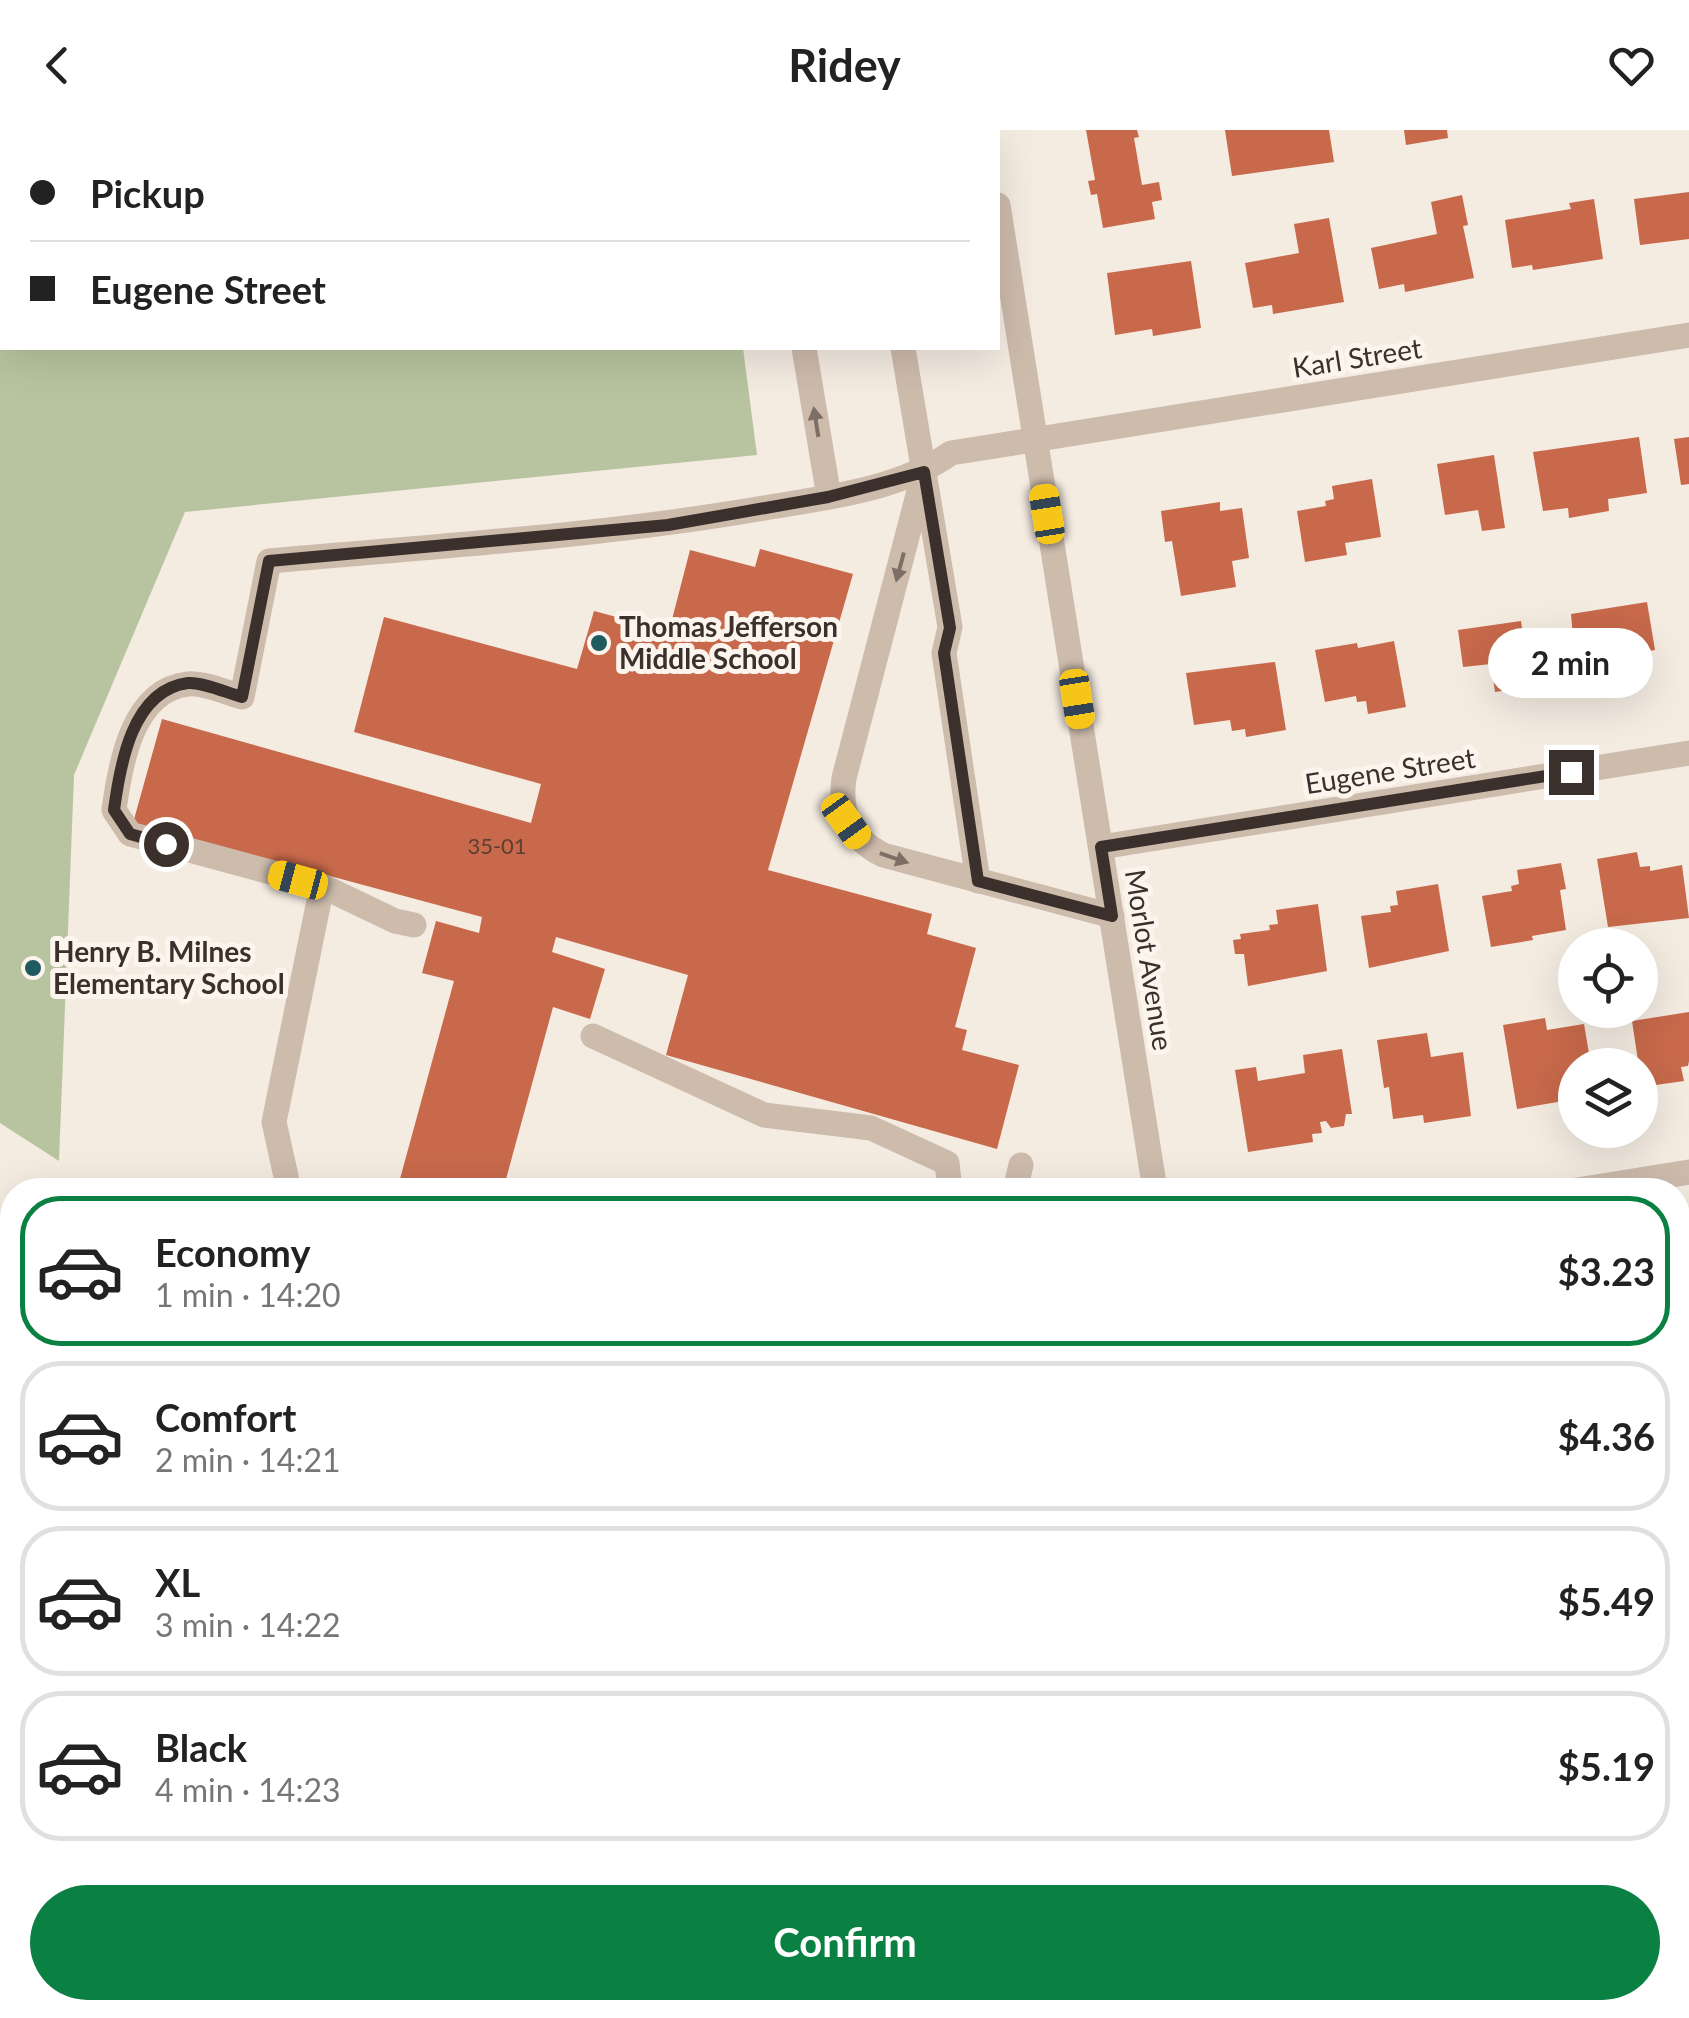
<!DOCTYPE html>
<html lang="en">
<head>
<meta charset="utf-8">
<style>
	body { margin:0; font-family:Lato,sans-serif; background:#f6f6f6; color:#222; height:100vh; display:flex; flex-direction:column; font-size:38px; white-space:nowrap }
	* { box-sizing:border-box; margin:0 }
	p { font-size:32px; color:#767676 }
	.icon { flex:none; width:55px; height:55px; fill:none; stroke:currentColor; stroke-width:2; stroke-linecap:round; stroke-linejoin:round }
	.map { position:relative; flex:1; overflow:hidden }
	.details { position:absolute; left:0px; top:1048px; width:1690px; height:842px; display:flex; flex-direction:column; background:#fff; border-radius:40px 40px 0 0; box-shadow:0 10px 40px #0002 }
	.details>* { flex:none }
	.guide { position:absolute; left:0px; top:0px; width:1000px; height:220px; box-shadow:0 10px 40px #0002; display:grid; align-content:center; height:220px; padding:0 30px; background:#fff }
	.tools { position:absolute; left:1558px; top:798px; display:grid; gap:20px }
	.tools a { display:grid; place-items:center; width:100px; height:100px; border-radius:50%; background:#fff; box-shadow:0 10px 40px #0002; font-size:50px }
	.end { position:absolute; width:45px; height:45px; margin:-22px; border:12px solid #3b302b; background:#fff; box-shadow:0 0 0 5px #fff }
	.from { border-radius:50% }
	.bubble { position:absolute; height:70px; border-radius:35px; background:#fff; box-shadow:0 10px 40px #0002; font-size:32px; font-weight:700; line-height:70px; text-align:center }
	.car { position:absolute; width:30px; height:60px; margin:-30px -15px; border-radius:12px; box-shadow:0 0 8px 2px #0007; background:linear-gradient(#f5c518 24%,#345 0 40%,#f5c518 0 76%,#345 0 86%,#f5c518 0) }
	.guide b { display:flex; align-items:center; gap:35px; height:95px; font-size:38px }
	.guide b+b { border-top:2px solid #e0e0e0 }
	.guide i { width:25px; height:25px; background:#222 }
	ul { padding:18px 0 0; list-style:none }
	li { display:flex; align-items:center; gap:30px; height:150px; margin:0 20px 15px; padding:0 10px; border:5px solid #e0e0e0; border-radius:40px }
	li div { flex:1 }
	li b { display:block; font-size:38px }
	li em { font-style:normal; font-weight:700 }
	li.selected { border-color:#0b8043 }
	li>.icon { width:90px; height:90px; stroke-width:1.5 }
	.cta { display:flex; gap:20px; margin-top:auto; padding:20px 30px }
	.cta a { flex:1; height:115px; border-radius:60px; background:#0b8043; color:#fff; font-size:40px; font-weight:700; line-height:115px; text-align:center }
	header { display:flex; justify-content:space-between; align-items:center; height:130px; padding:0 30px; background:#fff; font-size:45px; font-weight:700 }
	.map>svg:first-child { display:block }
	.green { fill:#b8c4a0 }
	.building { fill:#c8694b }
	.lines { fill:none; stroke-linecap:round; stroke-linejoin:round }
	.minor { stroke:#cdbbac; stroke-width:25 }
	.oneway { fill:#7d6f65 }
	.route { stroke:#3b302b; stroke-width:12 }
	.poi-dot { fill:#1f5a5e; stroke:#fbf5ee; stroke-width:4 }
	.labels { text-anchor:middle; stroke-width:10; stroke-linejoin:round; paint-order:stroke }
	.number-label { font-size:22px; fill:#5e3e33 }
	.street-label { font-size:28px; fill:#3b302b; stroke:#fbf5ee }
	.poi-label { font-size:28px; font-weight:bold; fill:#3b302b; stroke:#fbf5ee; text-anchor:start }
</style>
</head>
<body>
<header><svg class="icon" aria-label="back" viewBox="0 0 24 24"><path d="M15 5l-7 7 7 7"/></svg>Ridey<svg class="icon" aria-label="heart" viewBox="0 0 24 24"><path d="M12 20l-8-8c-3-5 5-10 8-4 3-6 11-1 8 4z"/></svg></header>
<div class="map">
<svg width="1689" height="1888" viewBox="0 0 1689 1888">
	<rect width="100%" height="100%" fill="#f4ebe1"/>
	<polygon class="green" points="0,0 714,0 714,2 2,2 2,218 743,218 757,325 185,382 74,645 59,1031 0,993"/>
	<g class="building">
		<polygon points="1086,0 1137,0 1139,7 1134,8 1142,55 1159,52 1162,70 1152,72 1155,89 1103,98 1097,64 1091,65 1088,51 1095,50"/>
		<polygon points="1225,0 1329,0 1334,32 1232,46"/>
		<polygon points="1404,0 1447,0 1448,8 1406,15"/>
		<polygon points="1689,62 1689,109 1640,115 1634,69"/>
		<polygon points="1462,65 1468,95 1463,96 1474,148 1405,162 1404,154 1379,159 1371,118 1437,104 1431,72"/>
		<polygon points="1594,69 1603,129 1533,140 1532,135 1512,138 1505,90 1571,79 1569,73"/>
		<polygon points="1329,88 1344,172 1273,184 1272,175 1253,178 1245,133 1299,123 1294,94"/>
		<polygon points="1191,131 1201,198 1153,206 1152,199 1115,205 1107,143"/>
		<polygon points="1639,307 1647,363 1608,369 1609,381 1569,388 1568,378 1543,381 1533,322"/>
		<polygon points="1689,307 1689,354 1681,355 1674,309"/>
		<polygon points="1494,325 1505,398 1482,401 1478,380 1445,385 1437,334"/>
		<polygon points="1372,349 1381,407 1345,413 1347,425 1305,432 1297,381 1326,376 1325,371 1334,369 1332,356"/>
		<polygon points="1220,372 1220,381 1242,378 1249,428 1232,431 1236,457 1181,466 1172,411 1165,412 1161,381"/>
		<polygon points="760,419 853,444 768,740 932,784 927,804 976,818 955,897 967,900 962,920 1019,935 997,1019 666,925 688,845 556,807 552,822 605,839 590,889 553,877 503,1060 397,1060 454,851 422,843 436,791 479,803 482,787 133,693 162,589 531,693 541,654 354,602 384,487 577,539 594,481 669,501 690,420 755,437"/>
		<polygon points="1647,472 1655,520 1625,525 1625,530 1617,532 1619,546 1577,552 1571,484"/>
		<polygon points="1521,491 1530,557 1495,562 1491,534 1463,537 1458,500"/>
		<polygon points="1394,511 1406,577 1368,584 1366,571 1357,572 1356,566 1325,572 1315,520 1357,513 1358,518"/>
		<polygon points="1275,532 1286,600 1246,607 1245,599 1232,601 1230,590 1194,595 1186,543"/>
		<polygon points="1637,722 1640,737 1650,736 1650,741 1682,735 1689,788 1608,797 1597,729"/>
		<polygon points="1561,733 1566,759 1560,760 1566,800 1532,806 1533,810 1491,817 1482,766 1512,761 1511,756 1519,754 1517,740"/>
		<polygon points="1438,754 1449,821 1369,838 1361,786 1391,782 1390,776 1398,775 1396,761"/>
		<polygon points="1318,774 1327,841 1248,856 1244,824 1235,824 1233,810 1241,809 1240,804 1270,800 1269,795 1278,794 1276,780"/>
		<polygon points="1689,882 1689,931 1688,936 1681,937 1684,951 1642,957 1632,891"/>
		<polygon points="1545,888 1547,900 1584,894 1591,935 1575,935 1575,969 1517,979 1503,895"/>
		<polygon points="1427,903 1431,927 1463,922 1471,986 1424,993 1423,985 1393,989 1389,957 1384,958 1377,910"/>
		<polygon points="1342,919 1352,984 1346,984 1344,996 1331,998 1326,991 1320,992 1322,1003 1312,1004 1313,1012 1248,1022 1235,940 1256,937 1258,951 1305,943 1303,925"/>
		<polygon points="1689,1140 1689,1202 1678,1204 1678,1142"/>
		<polygon points="0,1146 12,1155 10,1255 0,1247"/>
		<polygon points="1685,1662 1689,1708 1678,1710 1678,1663"/>
		<polygon points="171,1878 173,1888 129,1888 128,1884"/>
		<polygon points="702,1878 764,1878 766,1888 704,1888"/>
		<polygon points="944,1878 999,1878 1000,1888 946,1888"/>
		<polygon points="1111,1878 1156,1878 1157,1888 1112,1888"/>
	</g>
	<g class="lines">
		<g class="minor">
			<polyline points="284,0 316,2"/>
			<polyline points="867,0 867,2"/>
			<polyline points="985,0 986,2"/>
			<polyline points="518,2 529,0"/>
			<polyline points="998,75 1155,1060"/>
			<polyline points="804,218 829,367"/>
			<polyline points="903,218 950,497 944,523 978,751"/>
			<path d="M924,342L844,648C839,684 850,708 883,725L1112,786"/>
			<polyline points="1101,717 1689,623"/>
			<path d="M414,795L395,791L322,756L130,704L114,680C120,635 132,560 188,554C203,552 227,563 242,567L269,431C436,416 604,406 770,377C831,367 900,359 951,323L1689,205"/>
			<polyline points="593,906 764,985 871,998 947,1033 950,1060"/>
			<polyline points="289,1060 274,992 322,756"/>
			<polyline points="1015,1060 1021,1035"/>
			<polyline points="1577,1060 1689,1042"/>
			<polyline points="0,1363 12,1357"/>
			<polyline points="0,1556 12,1632"/>
			<polyline points="1678,1805 1689,1803"/>
			<polyline points="53,1878 54,1888"/>
			<polyline points="440,1878 441,1888"/>
			<polyline points="858,1878 860,1888"/>
			<polyline points="1288,1878 1290,1888"/>
		</g>
	</g>
	<defs><path id="oneway-solid" d="M-6-.8H1V-3.2L6.5 0L1 3.2V.8H-6Z" transform="scale(2.5)"/></defs>
	<g class="oneway">
		<use href="#oneway-solid" transform="translate(816 292) rotate(-99)"/>
		<use href="#oneway-solid" transform="translate(900 437) rotate(105)"/>
		<use href="#oneway-solid" transform="translate(894 728) rotate(19)"/>
	</g>
	<g class="lines">
		<path class="route" d="M166,714L130,704L114,680C120,635 132,560 188,553C203,552 227,563 242,567L269,431L668,395L828,367L924,342L950,498L944,523L978,751L1112,786L1101,717L1571,642"/>
	</g>
	<g class="poi-dot">
		<circle cx="599" cy="513" r="10"/>
		<circle cx="33" cy="838" r="10"/>
	</g>
	<g class="labels">
		<g class="number-label">
			<text x="497" y="724">35-01</text>
		</g>
		<g class="street-label">
			<text transform="translate(1357 228) rotate(-9)" y="10">Karl Street</text>
			<text transform="translate(1390 641) rotate(-9)" y="10">Eugene Street</text>
			<text transform="translate(1149 830) rotate(81)" y="10">Morlot Avenue</text>
		</g>
		<g class="poi-label">
			<text x="619" y="507">Thomas Jefferson<tspan x="619" dy="32">Middle School</tspan></text>
			<text x="53" y="832">Henry B. Milnes<tspan x="53" dy="32">Elementary School</tspan></text>
		</g>
	</g>
</svg>
<div class="tools">
<a><svg class="icon" aria-label="locate" viewBox="0 0 24 24"><circle cx="12" cy="12" r="6"/><path d="M12 2v4M12 18v4M2 12h4M18 12h4"/></svg></a>
<a><svg class="icon" aria-label="layers" viewBox="0 0 24 24"><path d="M12 4l9 5-9 5-9-5zM3 14l9 5 9-5"/></svg></a>
</div>
<i class="end from" style="left:166px;top:714px"></i>
<i class="end" style="left:1571px;top:642px"></i>
<div class="bubble" style="left:1488px;top:498px;width:165px">2 min</div>
<i class="car" style="left:1047px;top:384px;rotate:351deg"></i>
<i class="car" style="left:1077px;top:569px;rotate:171deg"></i>
<i class="car" style="left:846px;top:691px;rotate:144deg"></i>
<i class="car" style="left:298px;top:750px;rotate:285deg"></i>
<div class="guide">
<b><i class="from"></i>Pickup</b>
<b><i></i>Eugene Street</b>
</div>
<section class="details">
<ul>
<li class="selected"><svg class="icon" aria-label="car" viewBox="0 0 24 24"><path d="M5 17H2v-5l4-1 3-4h7l3 4 3 1v5h-3M9 17h6M6 11h13"/><circle cx="7" cy="17" r="2"/><circle cx="17" cy="17" r="2"/></svg><div><b>Economy</b><p>1 min · 14:20</p></div><em>$3.23</em></li>
<li><svg class="icon" aria-label="car" viewBox="0 0 24 24"><path d="M5 17H2v-5l4-1 3-4h7l3 4 3 1v5h-3M9 17h6M6 11h13"/><circle cx="7" cy="17" r="2"/><circle cx="17" cy="17" r="2"/></svg><div><b>Comfort</b><p>2 min · 14:21</p></div><em>$4.36</em></li>
<li><svg class="icon" aria-label="car" viewBox="0 0 24 24"><path d="M5 17H2v-5l4-1 3-4h7l3 4 3 1v5h-3M9 17h6M6 11h13"/><circle cx="7" cy="17" r="2"/><circle cx="17" cy="17" r="2"/></svg><div><b>XL</b><p>3 min · 14:22</p></div><em>$5.49</em></li>
<li><svg class="icon" aria-label="car" viewBox="0 0 24 24"><path d="M5 17H2v-5l4-1 3-4h7l3 4 3 1v5h-3M9 17h6M6 11h13"/><circle cx="7" cy="17" r="2"/><circle cx="17" cy="17" r="2"/></svg><div><b>Black</b><p>4 min · 14:23</p></div><em>$5.19</em></li>
</ul>
<div class="cta"><a>Confirm</a></div>
</section>
</div>
</body>
</html>
